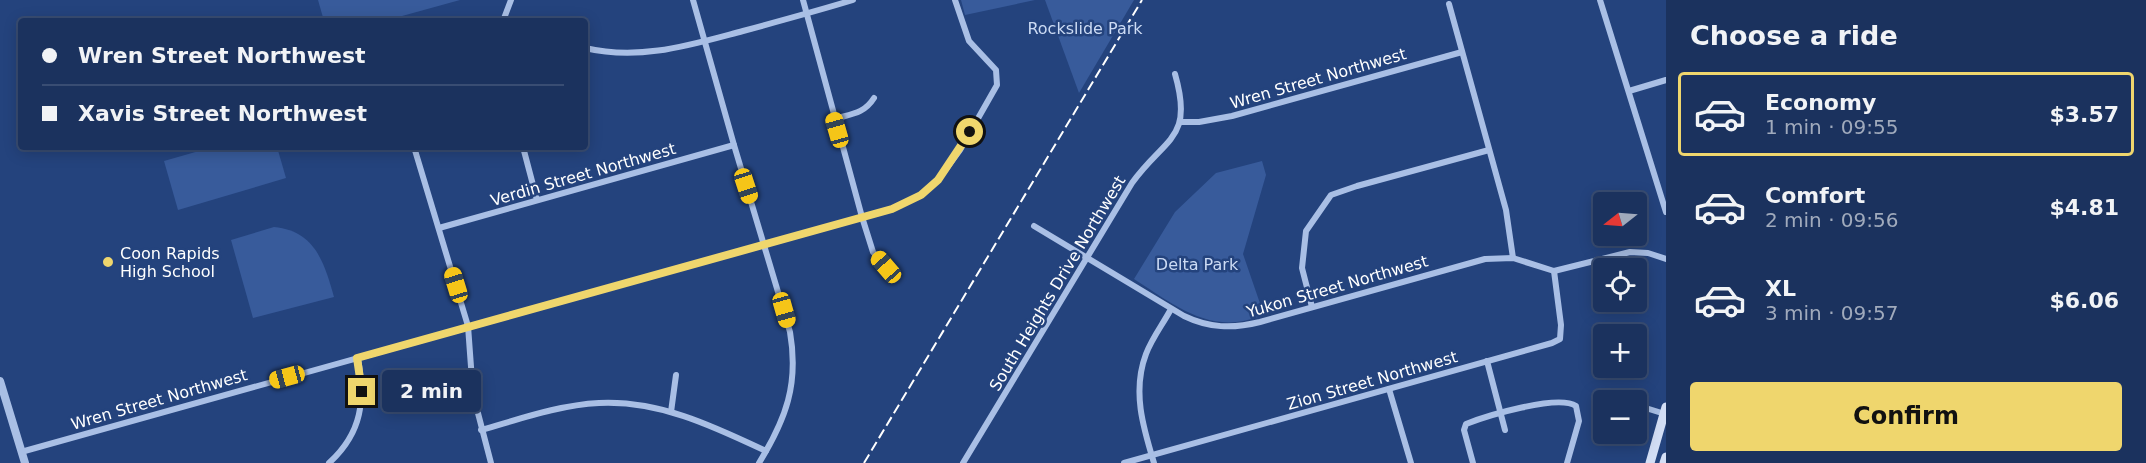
<!DOCTYPE html>
<html lang="en">
<head>
<meta charset="utf-8">
<style>
	body { margin:0; font-family:"DejaVu Sans",sans-serif; background:#283e67; color:#f1f3f6; height:100vh; display:flex; flex-direction:column; font-size:22px; white-space:nowrap }
	* { box-sizing:border-box; margin:0 }
	p { font-size:20px; color:#a0aabc }
	.icon { flex:none; width:33px; height:33px; fill:none; stroke:currentColor; stroke-width:2; stroke-linecap:round; stroke-linejoin:round }
	.map { position:relative; flex:1; overflow:hidden }
	.details { display:flex; flex-direction:column; background:#1b325e; width:480px }
	.details>* { flex:none }
	.hud { position:absolute; left:18px; top:18px; width:570px; height:132px; border-radius:6px; box-shadow:0 3px 15px #0003,0 0 0 2px #394d73; display:grid; align-content:center; height:132px; padding:0 24px; background:#1b325e }
	.needle { width:39px; rotate:253deg }
	.controls { position:absolute; left:1593px; top:192px; display:grid; gap:12px }
	.controls a { display:grid; place-items:center; width:54px; height:54px; border-radius:6px; background:#1b325e; box-shadow:0 3px 15px #0003,0 0 0 2px #394d73; font-size:30px }
	.end { position:absolute; width:27px; height:27px; margin:-14px; border:8px solid #efd66d; background:#111; box-shadow:0 0 0 3px #111 }
	.from { border-radius:50% }
	.bubble { position:absolute; height:42px; border-radius:6px; background:#1b325e; box-shadow:0 3px 15px #0003,0 0 0 2px #394d73; font-size:20px; font-weight:700; line-height:42px; text-align:center }
	.car { position:absolute; width:18px; height:36px; margin:-18px -9px; border-radius:8px; box-shadow:0 0 4px 2px #0007; background:linear-gradient(#f5c518 24%,#345 0 40%,#f5c518 0 76%,#345 0 86%,#f5c518 0) }
	.hud b { display:flex; align-items:center; gap:21px; height:57px; font-size:22px }
	.hud b+b { border-top:2px solid #394d73 }
	.hud i { width:15px; height:15px; background:#f1f3f6 }
	ul { padding:0; list-style:none }
	li { display:flex; align-items:center; gap:18px; height:84px; margin:0 12px 9px; padding:0 12px; border:3px solid transparent; border-radius:6px }
	li div { flex:1 }
	li b { display:block; font-size:22px }
	li em { font-style:normal; font-weight:700 }
	li.on { border-color:#efd66d }
	li>.icon { width:54px; height:54px; stroke-width:1.5 }
	h2 { padding:0 24px; font-size:27px; line-height:72px }
	.cta { display:flex; gap:12px; margin-top:auto; padding:12px 24px }
	.cta a { flex:1; height:69px; border-radius:6px; background:#efd66d; color:#111; font-size:24px; font-weight:700; line-height:69px; text-align:center }
	main { display:flex; flex:1; min-height:0 }
	.map>svg:first-child { display:block }
	.green { fill:#385b9b }
	.lines { fill:none; stroke-linecap:round; stroke-linejoin:round }
	.minor { stroke:#a9bfe5; stroke-width:6 }
	.tertiary { stroke:#a9bfe5; stroke-width:8 }
	.secondary { stroke:#d3def5; stroke-width:9 }
	.rail { stroke:#fff; stroke-width:2; stroke-dasharray:10 4.5; stroke-linecap:butt }
	.route { stroke:#efd66d; stroke-width:8 }
	.poi-dot { fill:#efd66d; stroke:#24437d; stroke-width:2 }
	.labels { text-anchor:middle; stroke-width:5; stroke-linejoin:round; paint-order:stroke }
	.park-label { font-size:16px; fill:#ccdbf4; stroke:#24437d }
	.street-label { font-size:16px; fill:#fff; stroke:#24437d }
	.poi-label { font-size:16px; fill:#fff; stroke:#24437d; text-anchor:start }
</style>
</head>
<body>
<main>
<div class="map">
<svg width="1666" height="463" viewBox="0 0 1666 463">
	<rect width="100%" height="100%" fill="#24437d"/>
	<g class="green">
		<polygon points="318,0 460,0 384,21 324,21"/>
		<polygon points="961,0 1035,0 965,15"/>
		<polygon points="1045,0 1134,0 1079,93"/>
		<polygon points="213,147 277,147 286,178 178,210 164,161"/>
		<path d="M1262,161L1266,175L1243,254L1264,315C1255,318 1246,321 1236,322C1198,326 1164,298 1134,279L1175,212L1216,173Z"/>
		<path d="M274,227C315,231 324,262 334,297L253,318L231,240Z"/>
	</g>
	<g class="lines">
		<g class="minor">
			<path d="M693,0L734,145L790,332C799,384 786,419 759,463"/>
			<polyline points="803,0 862,217 873,252 886,267"/>
			<polyline points="1600,0 1666,212"/>
			<polyline points="1449,4 1506,210 1513,258"/>
			<polyline points="503,21 511,0"/>
			<path d="M585,48C640,61 690,45 743,31C780,21 817,11 853,0"/>
			<polyline points="1629,91 1666,80"/>
			<path d="M834,119C851,114 864,114 874,98"/>
			<polyline points="1180,122 1199,122 1232,116 1462,52"/>
			<polyline points="414,147 468,326 473,394 491,463"/>
			<polyline points="523,147 537,200"/>
			<path d="M1034,226L1184,316C1209,328 1232,329 1260,322L1485,259L1513,258L1554,271L1630,252L1648,253L1666,259"/>
			<polyline points="439,228 734,145"/>
			<polyline points="1312,307 1302,268 1306,231 1331,195 1357,186 1489,150"/>
			<polyline points="1487,361 1505,430"/>
			<polyline points="1389,389 1411,463"/>
			<polyline points="1621,400 1623,400"/>
			<polyline points="1636,405 1665,414"/>
			<polyline points="671,412 676,375"/>
			<path d="M481,430C520,419 559,405 599,403C659,400 713,426 766,451"/>
			<polyline points="21,452 892,209 921,195 938,180 960,150 997,85 996,70 969,41 955,0"/>
			<path d="M329,463C363,432 365,400 358,358"/>
			<path d="M963,463L1132,183C1165,137 1194,140 1175,74"/>
			<polyline points="1124,463 1552,343 1560,339 1561,325 1554,271"/>
			<path d="M1154,463C1143,427 1132,391 1146,354C1152,338 1163,324 1171,309"/>
			<path d="M1473,463L1464,430L1466,424C1486,416 1558,394 1576,406L1579,421L1567,463"/>
		</g>
		<polyline class="tertiary" points="0,381 25,463"/>
		<g class="secondary">
			<polyline points="1650,463 1666,407"/>
			<polyline points="1664,463 1666,457"/>
		</g>
		<polyline class="rail" points="864,463 1142,0"/>
	</g>
	<g class="lines">
		<polyline class="route" points="362,392 357,358 892,209 921,195 938,180 970,132"/>
	</g>
	<circle class="poi-dot" cx="108" cy="262" r="6"/>
	<g class="labels">
		<g class="park-label">
			<text x="1085" y="34">Rockslide Park</text>
			<text x="1197" y="270">Delta Park</text>
		</g>
		<g class="street-label">
			<text transform="translate(1318 78) rotate(-16)" y="6">Wren Street Northwest</text>
			<text transform="translate(583 174) rotate(-16)" y="6">Verdin Street Northwest</text>
			<text transform="translate(1057 283) rotate(-59)" y="6">South Heights Drive Northwest</text>
			<text transform="translate(1337 286) rotate(-16)" y="6">Yukon Street Northwest</text>
			<text transform="translate(1372 380) rotate(-16)" y="6">Zion Street Northwest</text>
			<text transform="translate(159 399) rotate(-16)" y="6">Wren Street Northwest</text>
		</g>
		<g class="poi-label">
			<text x="120" y="259">Coon Rapids<tspan x="120" dy="18">High School</tspan></text>
		</g>
	</g>
</svg>
<div class="controls">
<a><svg class="needle" viewBox="-14 -14 28 28"><path d="M0-13l5 13h-10z" fill="#e53935"/><path d="M0 13l5-13h-10z" fill="#a0aabc"/></svg></a>
<a><svg class="icon" aria-label="locate" viewBox="0 0 24 24"><circle cx="12" cy="12" r="6"/><path d="M12 2v4M12 18v4M2 12h4M18 12h4"/></svg></a>
<a>+</a>
<a>−</a>
</div>
<i class="end from" style="left:970px;top:132px"></i>
<i class="end" style="left:362px;top:392px"></i>
<div class="bubble" style="left:382px;top:370px;width:99px">2 min</div>
<i class="car" style="left:837px;top:130px;rotate:344deg"></i>
<i class="car" style="left:746px;top:186px;rotate:162deg"></i>
<i class="car" style="left:886px;top:267px;rotate:319deg"></i>
<i class="car" style="left:456px;top:285px;rotate:343deg"></i>
<i class="car" style="left:784px;top:310px;rotate:164deg"></i>
<i class="car" style="left:287px;top:377px;rotate:255deg"></i>
<div class="hud">
<b><i class="from"></i>Wren Street Northwest</b>
<b><i></i>Xavis Street Northwest</b>
</div>
</div>
<section class="details">
<h2>Choose a ride</h2>
<ul>
<li class="on"><svg class="icon" aria-label="car" viewBox="0 0 24 24"><path d="M5 17H2v-5l4-1 3-4h7l3 4 3 1v5h-3M9 17h6M6 11h13"/><circle cx="7" cy="17" r="2"/><circle cx="17" cy="17" r="2"/></svg><div><b>Economy</b><p>1 min · 09:55</p></div><em>$3.57</em></li>
<li><svg class="icon" aria-label="car" viewBox="0 0 24 24"><path d="M5 17H2v-5l4-1 3-4h7l3 4 3 1v5h-3M9 17h6M6 11h13"/><circle cx="7" cy="17" r="2"/><circle cx="17" cy="17" r="2"/></svg><div><b>Comfort</b><p>2 min · 09:56</p></div><em>$4.81</em></li>
<li><svg class="icon" aria-label="car" viewBox="0 0 24 24"><path d="M5 17H2v-5l4-1 3-4h7l3 4 3 1v5h-3M9 17h6M6 11h13"/><circle cx="7" cy="17" r="2"/><circle cx="17" cy="17" r="2"/></svg><div><b>XL</b><p>3 min · 09:57</p></div><em>$6.06</em></li>
</ul>
<div class="cta"><a>Confirm</a></div>
</section>
</main>
</body>
</html>
